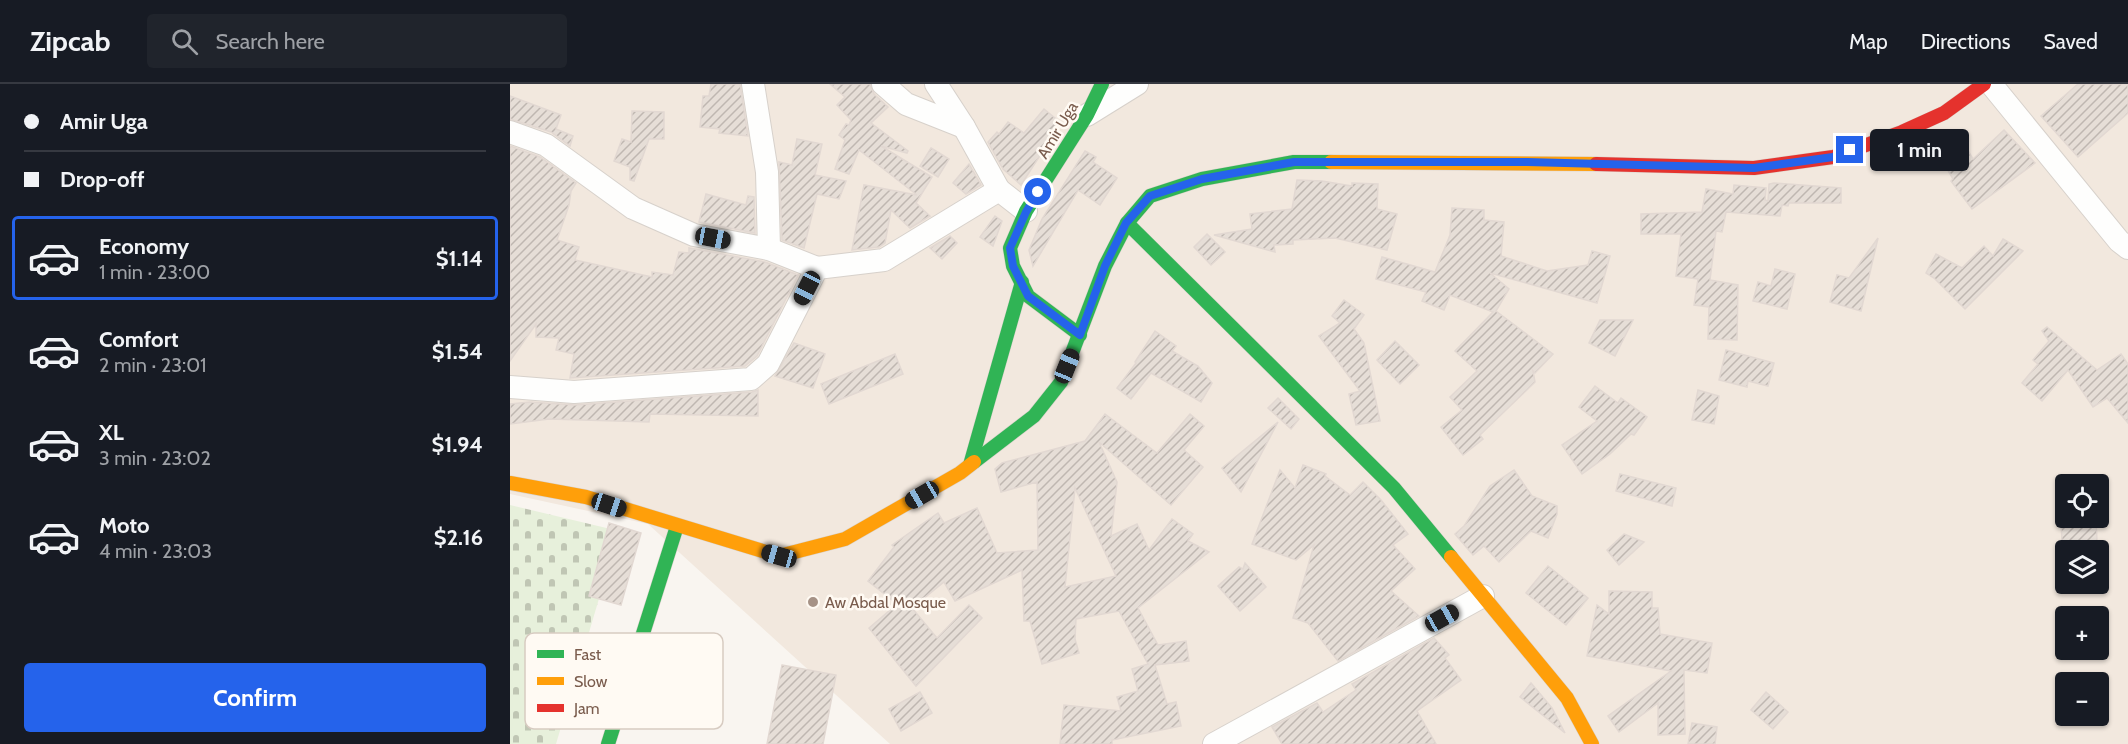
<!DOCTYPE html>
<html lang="en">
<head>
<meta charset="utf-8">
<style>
	body { margin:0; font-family:Cabin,sans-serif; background:#20242c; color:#f1f3f6; height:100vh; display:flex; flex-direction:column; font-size:22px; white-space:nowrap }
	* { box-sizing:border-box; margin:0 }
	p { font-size:20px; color:#9ea1a6 }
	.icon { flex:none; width:33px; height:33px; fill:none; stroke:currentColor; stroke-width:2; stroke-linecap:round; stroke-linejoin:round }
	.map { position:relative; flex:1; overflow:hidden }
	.details { display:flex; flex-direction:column; background:#171b24; width:510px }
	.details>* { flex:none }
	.top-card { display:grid; align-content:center; height:132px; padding:0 24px; background:#171b24 }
	.tools { position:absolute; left:1545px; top:390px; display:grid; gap:12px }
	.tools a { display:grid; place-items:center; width:54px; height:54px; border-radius:6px; background:#171b24; box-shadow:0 2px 4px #0004; font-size:30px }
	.end { position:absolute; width:27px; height:27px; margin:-14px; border:8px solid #2563eb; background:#fff; box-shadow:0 0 0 3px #fff }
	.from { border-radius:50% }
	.bubble { position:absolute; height:42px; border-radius:6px; background:#171b24; box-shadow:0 2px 4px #0004; font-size:20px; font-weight:700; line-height:42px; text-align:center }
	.car { position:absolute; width:18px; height:36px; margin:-18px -9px; border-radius:8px; box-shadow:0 0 4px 2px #0007; background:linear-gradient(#222 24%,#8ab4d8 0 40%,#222 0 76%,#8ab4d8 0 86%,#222 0) }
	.top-card b { display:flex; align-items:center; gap:21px; height:57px; font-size:22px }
	.top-card b+b { border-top:2px solid #363941 }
	.top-card i { width:15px; height:15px; background:#f1f3f6 }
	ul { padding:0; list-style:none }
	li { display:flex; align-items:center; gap:18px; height:84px; margin:0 12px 9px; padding:0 12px; border:3px solid transparent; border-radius:6px }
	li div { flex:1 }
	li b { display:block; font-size:22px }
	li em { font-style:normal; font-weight:700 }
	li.current { border-color:#2563eb }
	li>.icon { width:54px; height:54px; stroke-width:1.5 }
	.button { display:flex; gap:12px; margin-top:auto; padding:12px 24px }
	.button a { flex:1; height:69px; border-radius:6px; background:#2563eb; color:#fff; font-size:24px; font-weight:700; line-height:69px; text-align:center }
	header { display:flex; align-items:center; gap:36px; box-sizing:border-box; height:84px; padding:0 30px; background:#171b24; border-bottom:2px solid #363941 }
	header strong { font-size:28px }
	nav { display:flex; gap:33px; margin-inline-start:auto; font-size:21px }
	.search { width:420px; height:54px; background:#20242c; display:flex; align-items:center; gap:15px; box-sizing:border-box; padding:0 21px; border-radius:6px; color:#9ea1a6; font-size:22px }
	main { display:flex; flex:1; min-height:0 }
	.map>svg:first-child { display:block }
	.residential { fill:#f2e8de; fill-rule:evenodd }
	.cemetery { fill:url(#cemetery-stones) }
	.building { fill:url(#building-hatch); stroke:#e2d8d2; stroke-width:1.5; fill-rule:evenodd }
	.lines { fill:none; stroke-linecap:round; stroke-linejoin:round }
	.street-casing { stroke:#d7d1cb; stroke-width:24 }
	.fast-casing { stroke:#d9d2cb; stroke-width:15 }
	.slow-casing { stroke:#d9d2cb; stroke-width:15 }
	.jam-casing { stroke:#d9d2cb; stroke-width:15 }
	.street { stroke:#fefefd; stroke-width:22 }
	.fast { stroke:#30b455; stroke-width:14 }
	.slow { stroke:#ff9f0a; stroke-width:14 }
	.jam { stroke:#e5322d; stroke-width:14 }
	.route { stroke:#2563eb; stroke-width:8 }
	.poi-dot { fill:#a69286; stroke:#fffaf3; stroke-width:2 }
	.labels { text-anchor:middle; stroke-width:5; stroke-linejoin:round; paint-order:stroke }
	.street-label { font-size:16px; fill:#7a5c4d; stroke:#fffaf3 }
	.poi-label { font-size:16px; fill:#7a5c4d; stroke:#fffaf3; text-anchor:start }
	.key { fill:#fffaf3; stroke:#d7cbc1; stroke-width:1.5 }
	.key-label { font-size:16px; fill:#7a5c4d }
</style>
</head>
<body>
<header>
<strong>Zipcab</strong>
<div class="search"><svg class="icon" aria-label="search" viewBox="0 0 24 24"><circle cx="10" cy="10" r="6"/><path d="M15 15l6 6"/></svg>Search here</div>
<nav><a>Map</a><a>Directions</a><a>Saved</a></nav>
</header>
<main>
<section class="details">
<div class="top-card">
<b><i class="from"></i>Amir Uga</b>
<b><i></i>Drop-off</b>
</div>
<ul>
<li class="current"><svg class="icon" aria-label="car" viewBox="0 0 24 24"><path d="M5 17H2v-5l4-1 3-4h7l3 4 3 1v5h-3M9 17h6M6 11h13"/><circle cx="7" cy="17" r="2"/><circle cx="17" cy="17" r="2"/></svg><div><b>Economy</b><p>1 min · 23:00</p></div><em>$1.14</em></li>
<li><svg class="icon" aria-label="car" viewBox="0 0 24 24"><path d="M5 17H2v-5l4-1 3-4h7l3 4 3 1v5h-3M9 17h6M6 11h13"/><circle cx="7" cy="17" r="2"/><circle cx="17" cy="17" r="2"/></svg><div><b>Comfort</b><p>2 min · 23:01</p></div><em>$1.54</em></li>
<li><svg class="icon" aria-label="car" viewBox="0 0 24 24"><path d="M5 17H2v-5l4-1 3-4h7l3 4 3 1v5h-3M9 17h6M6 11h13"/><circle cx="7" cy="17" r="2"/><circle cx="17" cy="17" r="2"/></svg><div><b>XL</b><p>3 min · 23:02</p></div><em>$1.94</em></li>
<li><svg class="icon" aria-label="car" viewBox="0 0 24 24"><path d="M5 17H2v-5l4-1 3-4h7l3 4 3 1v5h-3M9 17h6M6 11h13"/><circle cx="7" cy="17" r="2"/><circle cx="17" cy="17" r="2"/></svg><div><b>Moto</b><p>4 min · 23:03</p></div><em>$2.16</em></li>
</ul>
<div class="button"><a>Confirm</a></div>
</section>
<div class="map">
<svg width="1618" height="660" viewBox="0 0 1618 660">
	<defs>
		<pattern id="cemetery-stones" width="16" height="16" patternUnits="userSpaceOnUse" patternTransform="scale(1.5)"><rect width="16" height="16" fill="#e7f0db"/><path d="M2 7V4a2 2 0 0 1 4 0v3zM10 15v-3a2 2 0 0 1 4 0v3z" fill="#c0c6b4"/></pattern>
		<pattern id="building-hatch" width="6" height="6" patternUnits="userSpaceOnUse" patternTransform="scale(1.5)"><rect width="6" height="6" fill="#e6ded7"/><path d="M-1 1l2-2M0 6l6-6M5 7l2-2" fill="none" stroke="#bfb7b1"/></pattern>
	</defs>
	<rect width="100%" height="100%" fill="#f9f5f0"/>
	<path class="residential" d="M0,0H1618V660H380L138,440L0,410ZM1556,400H1588V434H1556ZM1556,466H1588V500H1556ZM1556,532H1588V566H1556ZM1556,598H1588V632H1556Z"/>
	<polygon class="cemetery" points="0,421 109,447 46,660 0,660"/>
	<g class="building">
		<polygon points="201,0 230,0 238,52 209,49 210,45 190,43 193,12 199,12"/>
		<polygon points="320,0 360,0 364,10 378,23 361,39 398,67 397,69 371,62 422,93 406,119 420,132 400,144 381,126 375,159 369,163 342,166 354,101 407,111 349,66 339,90 325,85 335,56 329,51 336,40 339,41 341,36 327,21 335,13"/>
		<polygon points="1568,0 1618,0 1618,29 1568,73 1531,32"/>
		<polygon points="0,12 51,31 46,45 63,52 60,62 41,48 0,35"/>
		<polygon points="534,25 551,39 511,101 493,85 478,58 487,48 489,50 498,38 514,49"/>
		<polygon points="122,27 154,28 154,55 139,55 124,97 120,96 120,83 104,77 112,55 121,58"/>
		<polygon points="1494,46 1525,79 1462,125 1441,97 1443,95 1425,64 1448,50 1463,75"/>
		<polygon points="287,55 312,60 305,91 336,97 329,115 307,110 294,164 272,156 269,78 282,81"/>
		<polygon points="0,62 30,73 66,99 61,107 59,121 47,156 69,163 65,176 142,193 142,188 163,191 169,168 179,169 179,164 255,178 288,191 247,272 235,282 60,294 64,270 46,266 49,254 26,253 26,240 0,277"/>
		<polygon points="421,64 439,75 428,93 410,82"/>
		<polygon points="575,67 586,73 583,78 607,94 590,121 568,106 523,182 519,166 532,135"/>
		<polygon points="459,80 471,101 456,110 443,99"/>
		<polygon points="787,96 812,97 842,102 842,99 868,100 867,125 887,130 877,166 825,154 783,156 783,160 764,161 765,168 704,151 742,145 740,130 782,125"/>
		<polygon points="1264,99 1331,104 1331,119 1279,119 1278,122 1272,121 1270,132 1216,128 1212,148 1206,147 1200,196 1228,201 1227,256 1198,255 1199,223 1184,221 1188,195 1166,192 1171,150 1131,150 1131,130 1192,128 1196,105 1223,110 1224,101 1256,104 1255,116 1258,117 1259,100"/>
		<polygon points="196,110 236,121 238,112 244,113 245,149 189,138"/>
		<polygon points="942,124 974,126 974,136 994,138 991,172 1037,187 1078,181 1082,167 1100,172 1087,219 980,189 999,205 986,227 1043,270 1025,289 1023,287 1025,298 970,351 973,355 953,371 931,343 952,326 940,313 967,287 945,267 983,228 940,211 934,226 912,217 916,208 866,195 872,173 925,188 940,151"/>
		<polygon points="485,132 492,137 483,162 470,153"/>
		<polygon points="697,150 715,168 701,181 684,163"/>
		<polygon points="440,152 447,159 432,175 420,164"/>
		<polygon points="1368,154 1351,227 1320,218 1327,191 1339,194"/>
		<polygon points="1493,155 1513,167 1455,225 1424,194 1416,189 1426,170 1452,184 1474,162 1483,172"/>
		<polygon points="1265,185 1285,190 1277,225 1243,217 1248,198 1261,202"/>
		<polygon points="834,216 854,231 844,245 854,259 870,337 846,341 839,310 850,307 809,252 830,239 822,232"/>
		<polygon points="1090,236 1123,236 1105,272 1079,259"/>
		<polygon points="1537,243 1587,286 1611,270 1618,280 1618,339 1597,314 1583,323 1558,286 1532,317 1512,299 1528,280 1523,276 1539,257 1532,247"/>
		<polygon points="645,247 666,262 662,267 688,282 702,299 691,318 641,289 621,315 607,304 626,279 625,278"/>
		<polygon points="885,257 909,281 890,300 867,276"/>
		<polygon points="284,259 315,270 303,304 265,292"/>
		<polygon points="1216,266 1264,279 1258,302 1238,297 1237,303 1209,296"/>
		<polygon points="385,270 393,290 319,320 311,300"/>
		<polygon points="1085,302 1108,319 1111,314 1137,333 1124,351 1121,350 1100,370 1072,390 1052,361 1087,337 1069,323"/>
		<polygon points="248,306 248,332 140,330 139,338 39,335 0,340 0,320 20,318 65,321 242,308"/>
		<polygon points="1188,306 1209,312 1204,340 1182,336"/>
		<polygon points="768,314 789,335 781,345 758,324"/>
		<path d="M595,330L647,369L680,330L694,342L674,366L693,383L661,421L589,358L607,398L601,452L627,440L639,466L662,435L683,450L678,457L699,468L628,524L648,561L676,557L679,577L645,581L657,620L666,618L671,642L602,656V660H550L554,621L611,627L607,613L628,607L622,585L638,580L609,527L566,535L565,555L569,569L532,580L520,537H514L512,486L445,517L434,498L402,524L427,554L459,521L472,534L406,602L359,544L387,520L358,497L384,463L382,461L428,429L434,439L467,424L487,469L528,466L527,398L491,408L485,385L492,379L575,357ZM565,404L606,492L555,503Z"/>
		<polygon points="768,338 731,408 712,384"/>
		<polygon points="793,381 816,390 815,392 840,411 853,398 871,416 898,450 883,461 905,485 881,507 909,532 828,577 798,539 783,534 804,461 786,476 742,460 770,386 785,404"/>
		<polygon points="1004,386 1022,412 1047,422 1047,430 1038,454 1021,447 989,478 974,462 963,471 945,450 954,442 980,402"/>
		<polygon points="1110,390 1166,404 1162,422 1106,407"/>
		<polygon points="1586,435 1587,457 1552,458 1551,437"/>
		<polygon points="99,439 131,449 111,521 79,512"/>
		<polygon points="1114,450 1134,458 1109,481 1097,466"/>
		<polygon points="735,479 756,503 730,527 708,502 729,483 733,485"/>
		<polygon points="1038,482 1078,514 1056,541 1016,509"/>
		<polygon points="1099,507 1142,508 1142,524 1148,524 1150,550 1202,559 1197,589 1174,586 1175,650 1148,651 1148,619 1109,648 1098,632 1161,587 1077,572 1087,521 1099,530"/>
		<polygon points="924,554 939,571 935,574 951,596 907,627 926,660 772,660 762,643 807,619 813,628 846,606 842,600"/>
		<polygon points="272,581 326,591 313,660 257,660"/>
		<polygon points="1021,599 1042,624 1055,649 1010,613"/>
		<polygon points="410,608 422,629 391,647 379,625"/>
		<polygon points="1256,608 1278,628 1263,645 1241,626"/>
		<polygon points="1182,639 1207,643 1205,660 1178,660"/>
	</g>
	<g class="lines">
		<g class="street-casing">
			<g id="street">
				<polyline points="243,0 257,88 259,165"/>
				<polyline points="373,0 396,20 454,43"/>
				<polyline points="426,0 454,43 489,106"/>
				<polyline points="1481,0 1609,157 1618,164"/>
				<polyline points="577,31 627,0"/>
				<polyline points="0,48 36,61 123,124 184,151 259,165 307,184"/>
				<polyline points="0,303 64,308 241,295 258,280 307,184 374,176 489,106 516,127"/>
				<polyline points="704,660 973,512"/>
			</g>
		</g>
		<g class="fast-casing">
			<g id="fast">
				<polyline points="617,139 884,404 941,473"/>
				<polyline points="570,251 518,212 503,182 500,164 516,127 577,31 592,0"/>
				<polyline points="464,378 524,332 551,298 595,182 617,139 640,112 692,95 784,78 821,78"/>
				<polyline points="460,381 512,198"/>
				<polyline points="98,660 167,442"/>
			</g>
		</g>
		<g class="slow-casing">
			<g id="slow">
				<polyline points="821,78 1086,80"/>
				<polyline points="0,399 76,413 269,472 335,455 450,389 464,378"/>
				<polyline points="941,473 1057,614 1082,660"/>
			</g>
		</g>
		<g class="jam-casing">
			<polyline id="jam" points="1086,80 1244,84 1323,73 1392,48 1434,29 1474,0"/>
		</g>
		<use href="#street" class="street"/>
		<use href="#fast" class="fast"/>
		<use href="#slow" class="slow"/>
		<use href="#jam" class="jam"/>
	</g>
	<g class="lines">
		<polyline class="route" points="528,108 516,128 500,164 503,182 518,212 570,251 595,182 616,139 640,112 692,95 784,78 1017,78 1244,84 1323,73 1340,66"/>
	</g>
	<circle class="poi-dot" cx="303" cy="518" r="6"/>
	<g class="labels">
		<g class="street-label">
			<text transform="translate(547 46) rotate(-59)" y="6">Amir Uga</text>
		</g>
		<g class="poi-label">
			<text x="315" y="524">Aw Abdal Mosque</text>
		</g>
	</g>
	<rect x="15" y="549" width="198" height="96" rx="9" class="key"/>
	<rect x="27" y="566" width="27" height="8" fill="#30b455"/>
	<rect x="27" y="593" width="27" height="8" fill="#ff9f0a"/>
	<rect x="27" y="620" width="27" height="8" fill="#e5322d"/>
	<g class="key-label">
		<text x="64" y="576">Fast</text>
		<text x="64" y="603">Slow</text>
		<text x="64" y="630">Jam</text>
	</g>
</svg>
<div class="tools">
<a><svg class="icon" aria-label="locate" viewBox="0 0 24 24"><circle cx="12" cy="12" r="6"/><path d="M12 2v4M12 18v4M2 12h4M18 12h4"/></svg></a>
<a><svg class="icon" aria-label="layers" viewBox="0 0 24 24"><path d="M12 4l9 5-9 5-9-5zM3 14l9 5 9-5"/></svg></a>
<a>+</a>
<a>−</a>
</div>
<i class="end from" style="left:528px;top:108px"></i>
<i class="end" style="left:1340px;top:66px"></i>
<div class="bubble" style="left:1360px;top:45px;width:99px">1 min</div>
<i class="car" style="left:203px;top:154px;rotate:101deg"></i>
<i class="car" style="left:297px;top:204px;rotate:207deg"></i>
<i class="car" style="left:557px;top:282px;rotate:22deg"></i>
<i class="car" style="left:412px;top:411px;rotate:240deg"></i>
<i class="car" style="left:99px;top:421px;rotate:108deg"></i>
<i class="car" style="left:269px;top:472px;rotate:286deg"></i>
<i class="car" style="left:932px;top:534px;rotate:61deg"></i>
</div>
</main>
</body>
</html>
